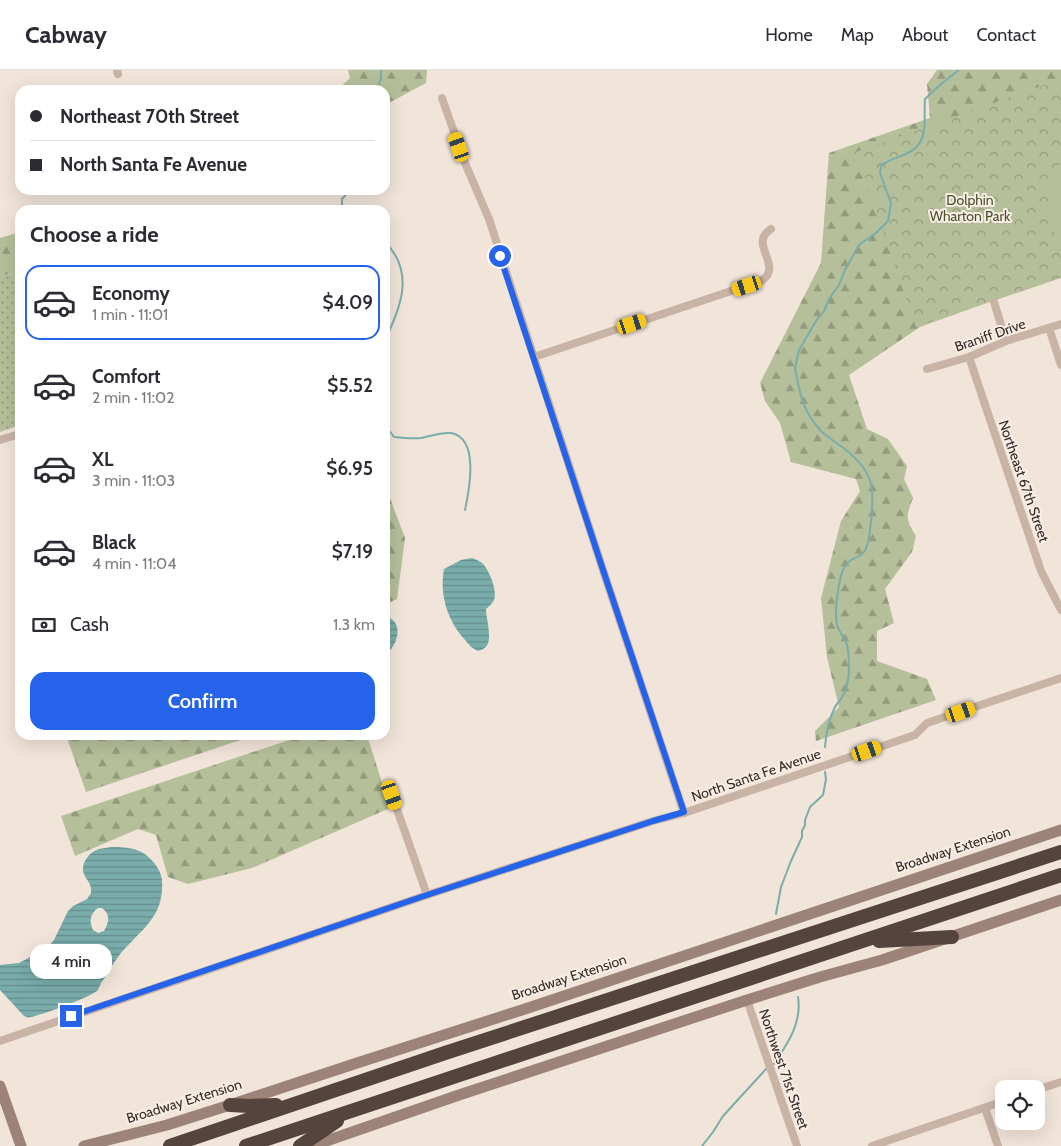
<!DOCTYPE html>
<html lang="en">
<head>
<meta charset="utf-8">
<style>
	body { margin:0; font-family:Cabin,sans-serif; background:#f2f2f3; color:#2b2b33; height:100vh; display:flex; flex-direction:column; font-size:19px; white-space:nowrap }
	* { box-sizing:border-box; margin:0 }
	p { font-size:16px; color:#7c7c81 }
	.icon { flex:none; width:28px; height:28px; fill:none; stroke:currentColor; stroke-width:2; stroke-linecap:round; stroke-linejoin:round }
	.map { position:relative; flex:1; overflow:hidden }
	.sheet { position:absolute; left:15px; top:135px; width:375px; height:535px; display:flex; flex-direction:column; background:#fff; border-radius:15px; box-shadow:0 5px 20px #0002 }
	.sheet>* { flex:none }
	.top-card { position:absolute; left:15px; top:15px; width:375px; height:110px; border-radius:15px; box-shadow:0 5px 20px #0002; display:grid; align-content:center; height:110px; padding:0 15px; background:#fff }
	.tools { position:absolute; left:995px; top:1010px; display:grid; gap:10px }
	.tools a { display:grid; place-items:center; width:50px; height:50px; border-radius:10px; background:#fff; box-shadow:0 5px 20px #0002; font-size:25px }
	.end { position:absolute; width:22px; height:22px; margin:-11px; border:6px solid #2563eb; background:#fff; box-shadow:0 0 0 2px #fff }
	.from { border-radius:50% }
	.bubble { position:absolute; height:35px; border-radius:15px; background:#fff; box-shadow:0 5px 20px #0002; font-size:16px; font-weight:600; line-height:35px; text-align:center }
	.car { position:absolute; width:15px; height:30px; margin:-15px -8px; border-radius:6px; box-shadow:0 0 4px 1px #0007; background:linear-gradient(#f5c518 24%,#345 0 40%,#f5c518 0 76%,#345 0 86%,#f5c518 0) }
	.top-card b { display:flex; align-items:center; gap:18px; height:48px; font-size:19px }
	.top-card b+b { border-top:1px solid #e1e1e2 }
	.top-card i { width:12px; height:12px; background:#2b2b33 }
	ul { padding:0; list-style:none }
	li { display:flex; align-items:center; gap:15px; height:75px; margin:0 10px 8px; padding:0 5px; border:2px solid transparent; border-radius:15px }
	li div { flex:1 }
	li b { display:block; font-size:19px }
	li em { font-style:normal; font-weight:600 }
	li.active { border-color:#2563eb }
	li>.icon { width:45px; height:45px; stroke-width:1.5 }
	h2 { padding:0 15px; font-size:22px; line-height:60px }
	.pay { display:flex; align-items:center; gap:12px; height:55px; padding:0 15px; font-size:19px }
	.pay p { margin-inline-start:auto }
	.primary-button { display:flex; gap:10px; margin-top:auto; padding:10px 15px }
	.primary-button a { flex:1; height:58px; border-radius:15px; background:#2563eb; color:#fff; font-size:20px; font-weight:600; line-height:58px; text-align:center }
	header { display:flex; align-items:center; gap:30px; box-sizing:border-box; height:70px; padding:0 25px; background:#fff; border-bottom:1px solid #e1e1e2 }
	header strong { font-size:24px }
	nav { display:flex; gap:28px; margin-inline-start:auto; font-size:18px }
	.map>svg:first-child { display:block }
	.grass { fill:url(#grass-dots) }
	.forest { fill:url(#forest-firs) }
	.park { fill:url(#park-crowns) }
	.garden { fill:#b5bf9a }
	.water { fill:url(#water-rules); fill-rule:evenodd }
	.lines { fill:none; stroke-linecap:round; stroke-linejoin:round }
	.stream { stroke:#79adab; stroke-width:2 }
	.street { stroke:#c8b3a5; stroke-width:8 }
	.secondary { stroke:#9c8277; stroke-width:11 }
	.highway { stroke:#55433e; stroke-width:14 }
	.route { stroke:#2563eb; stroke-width:6 }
	.labels { text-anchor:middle; stroke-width:4; stroke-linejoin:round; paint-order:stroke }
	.park-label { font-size:14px; fill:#46522b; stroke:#f9eee5 }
	.street-label { font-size:14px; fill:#342a26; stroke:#f9eee5 }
</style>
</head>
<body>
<header>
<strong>Cabway</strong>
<nav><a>Home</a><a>Map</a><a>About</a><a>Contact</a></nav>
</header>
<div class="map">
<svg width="1061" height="1076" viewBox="0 0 1061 1076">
	<defs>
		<pattern id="grass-dots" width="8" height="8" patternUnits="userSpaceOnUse" patternTransform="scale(1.25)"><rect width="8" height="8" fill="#b5bf9a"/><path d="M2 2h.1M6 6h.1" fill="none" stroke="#949b7d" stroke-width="1.8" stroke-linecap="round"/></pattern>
		<pattern id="forest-firs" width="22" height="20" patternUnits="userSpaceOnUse" patternTransform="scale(1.25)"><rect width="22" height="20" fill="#b5bf9a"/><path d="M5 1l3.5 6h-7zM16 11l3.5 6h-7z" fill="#949b7d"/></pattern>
		<pattern id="park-crowns" width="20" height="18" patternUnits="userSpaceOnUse" patternTransform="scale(1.25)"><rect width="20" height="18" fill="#b5bf9a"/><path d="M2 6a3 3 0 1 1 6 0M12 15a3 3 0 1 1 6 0" fill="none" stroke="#949b7d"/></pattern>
		<pattern id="water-rules" width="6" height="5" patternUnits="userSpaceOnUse" patternTransform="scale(1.25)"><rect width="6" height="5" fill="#79adab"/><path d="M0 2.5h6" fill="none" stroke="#648d8b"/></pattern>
	</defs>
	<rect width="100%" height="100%" fill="#f1e4d9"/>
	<polygon class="grass" points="0,203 17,206 20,215 20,355 0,362"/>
	<g class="forest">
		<polygon points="348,0 427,0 426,13 385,35 385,20 337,20 350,8"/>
		<path d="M937,0H1061V62L1052,209L920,257L849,305L867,359L888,369L907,396L904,409L913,428C906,446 905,449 916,466L912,482L885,519L894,553L877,561V591L927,609L936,630L816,671L815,661L839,637L827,587L821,528L841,451L860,421L856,409L791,392L780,353L765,331L760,313L821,193L829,83L930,48L927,14Z"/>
		<polygon points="20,162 20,205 17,206 0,203 0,168"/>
		<polygon points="385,415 405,468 397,529 388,533 385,525"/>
		<polygon points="66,665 255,665 86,722"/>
		<polygon points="304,665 367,665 390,738 252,798 188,814 168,807 156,765 138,759 75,786 61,746"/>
	</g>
	<polygon class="park" points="1061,9 1061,208 916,257 856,82"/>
	<path class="garden" d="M1061,91V180C1054,163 1046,144 1049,126C1051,114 1057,102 1061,91Z"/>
	<g class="water">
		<path d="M472,488C476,489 479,491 482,493C489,499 498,522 494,530C492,534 489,536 486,539C486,549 493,569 486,577C484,579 481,580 478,581C473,579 470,576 466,571C448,552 439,525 444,499L461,490Z"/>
		<path d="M385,546C405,551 398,576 385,585Z"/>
		<path d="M111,777C129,777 143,778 155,794C161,802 163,809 162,819C161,851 135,864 118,887C112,895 107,905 101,913C101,914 98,919 98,920C91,927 42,945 31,947C26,948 28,947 24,946L0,920V895L19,893L47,878L54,870L68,841L73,836L87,829L91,823C92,814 87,811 84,804C80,794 89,782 99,779C103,778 107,778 111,777ZM98,838H102C111,845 109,852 104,861L98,863L93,860C89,852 90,843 98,838Z"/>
	</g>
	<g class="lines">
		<g class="stream">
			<polyline points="377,20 381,8 381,0"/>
			<polyline points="342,140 342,129 350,120"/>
			<path d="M385,172C415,202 401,237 385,270"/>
			<path d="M385,355L394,367C403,368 412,369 421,368C431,366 441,362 451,363C480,368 469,421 465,440"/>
			<path d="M825,677C826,663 829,649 835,637C837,633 840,631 842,627C847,620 849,607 849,598C849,590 849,579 846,572C843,566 839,561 837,555C835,543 836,532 838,521C840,510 841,497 851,490C855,488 861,486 864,482C871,473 874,426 871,414C867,396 850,382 835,372C830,368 825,365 820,360C802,340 800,324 795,298L799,280L816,251L824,241L829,229L839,215L845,200L859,175L867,169L876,163L888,151L891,133L880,103L881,96C889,89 897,88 906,84C931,73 923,50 925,29L941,14L959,0"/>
			<polyline points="776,844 781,817 791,791 802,767 802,761 805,755 805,750 810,737 823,725 826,709 825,702"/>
			<path d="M774,994C788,973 802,953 798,927"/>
			<polyline points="702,1076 713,1062 723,1046 766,999"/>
		</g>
		<g class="street">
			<polyline points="117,0 118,4"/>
			<polyline points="442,28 465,93 489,149 605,506 684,743"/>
			<polyline points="994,232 1006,271"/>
			<polyline points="1049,258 1061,295"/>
			<path d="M534,287L761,211C785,196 747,174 771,159"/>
			<polyline points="969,287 1041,501 1061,540"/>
			<polyline points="927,299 969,287 1006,271 1061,254"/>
			<polyline points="0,370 20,364"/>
			<polyline points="392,725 427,825"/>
			<polyline points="747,930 797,1076"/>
			<polyline points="0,971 427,825 653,751 684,743 915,665 927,653 1061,608"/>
			<polyline points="1036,1020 1061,1012"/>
			<polyline points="985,1038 998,1076"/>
			<polyline points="872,1076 1004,1031"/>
		</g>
		<g class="secondary">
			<polyline points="0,1016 21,1076"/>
			<polyline points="84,1076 167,1055 230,1035 357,993 525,939 1061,760"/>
			<polyline points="312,1076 459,1025 747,930 820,907 882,890 1061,830"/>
		</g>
		<g class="highway">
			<polyline points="879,871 952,867"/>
			<polyline points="230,1035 249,1036 276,1035"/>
			<polyline points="170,1076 445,983 1061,782"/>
			<polyline points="246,1076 1061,805"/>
			<polyline points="300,1076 337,1051"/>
		</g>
	</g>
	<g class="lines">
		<polyline class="route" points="71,946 427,825 653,751 684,742 605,506 500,186"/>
	</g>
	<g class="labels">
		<g class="park-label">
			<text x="970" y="135">Dolphin<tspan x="970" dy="16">Wharton Park</tspan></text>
		</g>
		<g class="street-label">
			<text transform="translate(990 265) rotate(-19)" y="5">Braniff Drive</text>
			<text transform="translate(1024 411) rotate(71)" y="5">Northeast 67th Street</text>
			<text transform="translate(756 705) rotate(-19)" y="5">North Santa Fe Avenue</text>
			<text transform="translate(953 779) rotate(-18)" y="5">Broadway Extension</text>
			<text transform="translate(569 907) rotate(-18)" y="5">Broadway Extension</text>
			<text transform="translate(784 999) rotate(71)" y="5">Northwest 71st Street</text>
			<text transform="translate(184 1031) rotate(-17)" y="5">Broadway Extension</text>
		</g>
	</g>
</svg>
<div class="tools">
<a><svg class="icon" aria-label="locate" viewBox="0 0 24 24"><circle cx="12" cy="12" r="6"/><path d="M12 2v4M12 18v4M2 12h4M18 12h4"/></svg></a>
</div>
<i class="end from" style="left:500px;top:186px"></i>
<i class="end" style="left:71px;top:946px"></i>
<div class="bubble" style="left:30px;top:874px;width:82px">4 min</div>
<i class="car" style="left:459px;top:77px;rotate:341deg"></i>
<i class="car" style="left:747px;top:216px;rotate:252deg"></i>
<i class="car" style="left:632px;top:254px;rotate:72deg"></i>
<i class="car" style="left:961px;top:642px;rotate:71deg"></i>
<i class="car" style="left:867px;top:681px;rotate:71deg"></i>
<i class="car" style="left:392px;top:725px;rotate:161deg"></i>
<div class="top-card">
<b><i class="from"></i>Northeast 70th Street</b>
<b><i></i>North Santa Fe Avenue</b>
</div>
<section class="sheet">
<h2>Choose a ride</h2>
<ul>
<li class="active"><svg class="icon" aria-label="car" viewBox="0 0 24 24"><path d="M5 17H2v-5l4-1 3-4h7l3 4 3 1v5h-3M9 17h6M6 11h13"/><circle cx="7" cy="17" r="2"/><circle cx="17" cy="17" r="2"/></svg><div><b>Economy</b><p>1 min · 11:01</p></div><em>$4.09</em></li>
<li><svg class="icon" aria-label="car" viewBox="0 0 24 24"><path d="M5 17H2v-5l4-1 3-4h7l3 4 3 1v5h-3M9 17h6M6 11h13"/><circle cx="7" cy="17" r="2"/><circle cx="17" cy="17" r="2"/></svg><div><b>Comfort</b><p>2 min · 11:02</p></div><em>$5.52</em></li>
<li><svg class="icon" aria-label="car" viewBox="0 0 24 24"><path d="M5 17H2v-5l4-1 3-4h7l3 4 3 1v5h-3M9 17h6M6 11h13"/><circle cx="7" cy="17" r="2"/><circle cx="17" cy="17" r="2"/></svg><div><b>XL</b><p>3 min · 11:03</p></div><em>$6.95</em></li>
<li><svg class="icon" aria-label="car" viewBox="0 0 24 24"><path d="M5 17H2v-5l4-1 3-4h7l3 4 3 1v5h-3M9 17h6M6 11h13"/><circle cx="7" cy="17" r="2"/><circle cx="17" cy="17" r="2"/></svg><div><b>Black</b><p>4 min · 11:04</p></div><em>$7.19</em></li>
</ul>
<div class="pay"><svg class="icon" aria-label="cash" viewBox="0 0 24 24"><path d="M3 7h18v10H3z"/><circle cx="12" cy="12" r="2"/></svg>Cash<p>1.3 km</p></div>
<div class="primary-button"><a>Confirm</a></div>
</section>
</div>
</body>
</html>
